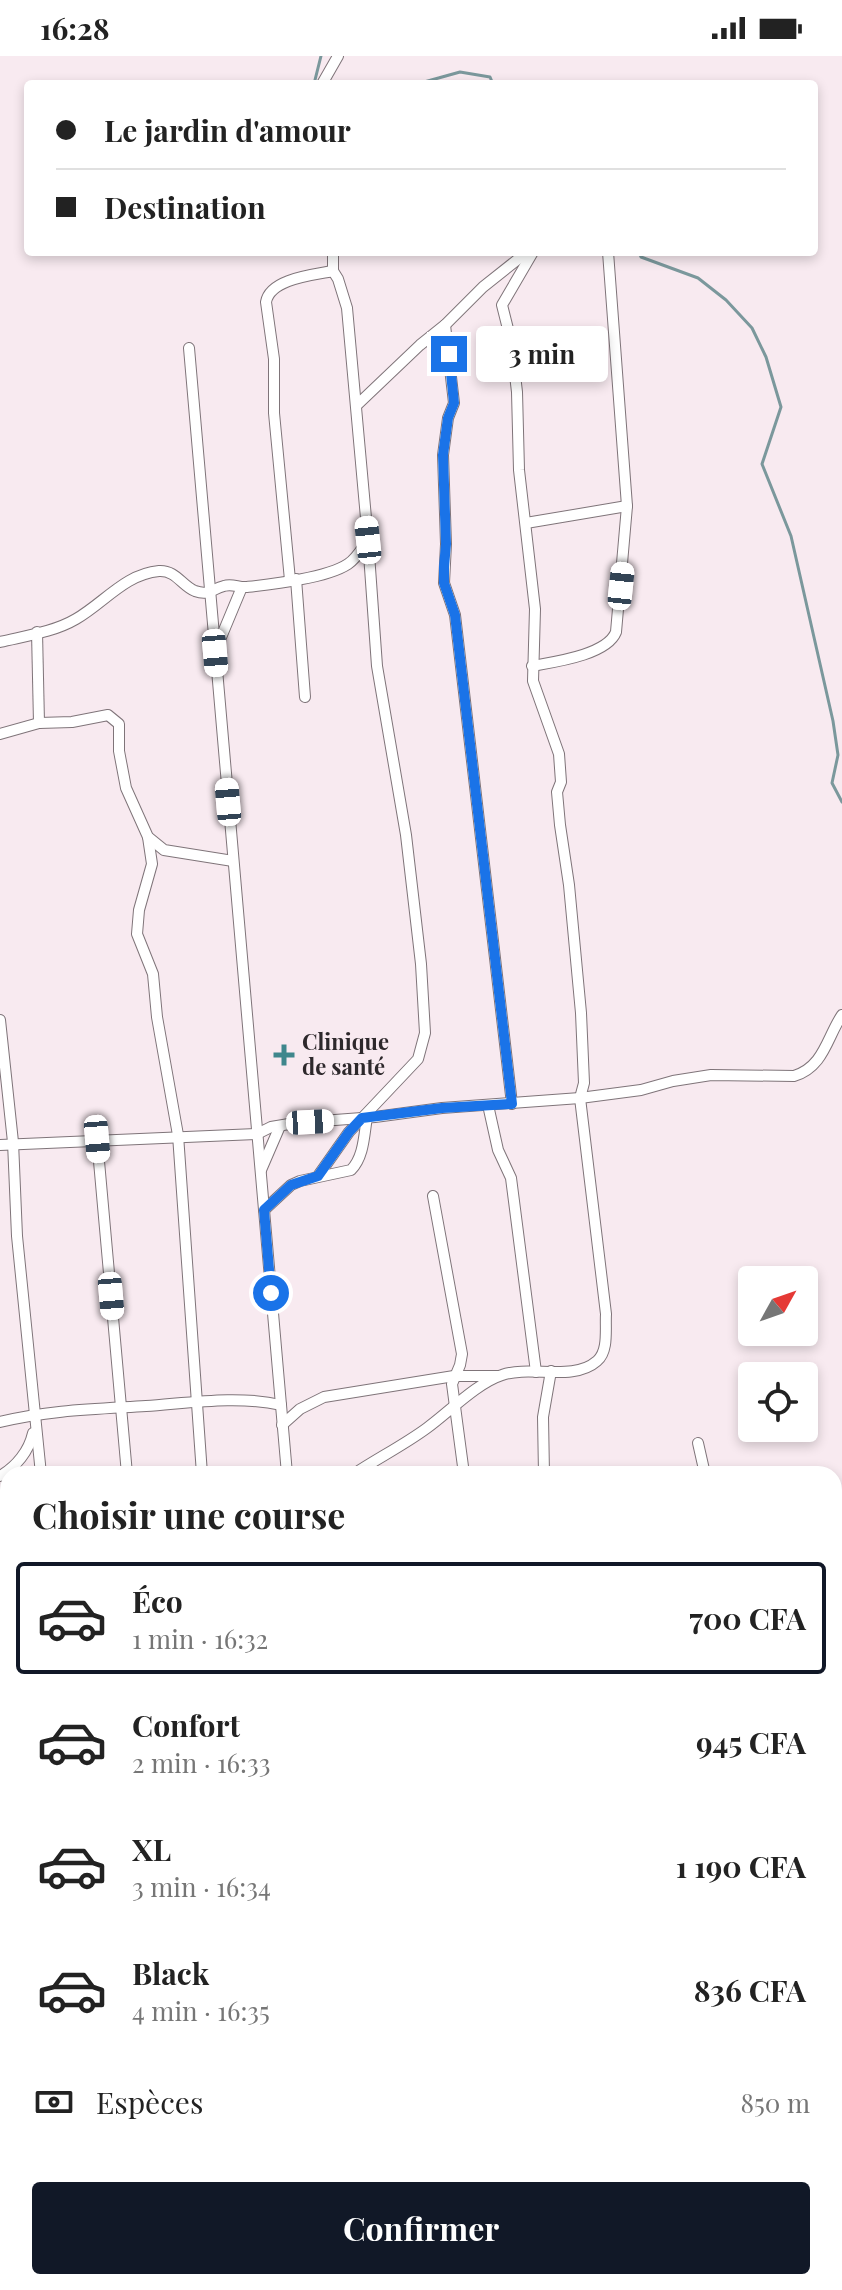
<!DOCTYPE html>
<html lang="fr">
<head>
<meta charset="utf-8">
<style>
	body { margin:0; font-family:"Playfair Display",serif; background:#f2f2f2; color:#222; height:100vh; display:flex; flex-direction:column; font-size:30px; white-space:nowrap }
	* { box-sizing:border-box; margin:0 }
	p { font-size:26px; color:#767676 }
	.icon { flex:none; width:44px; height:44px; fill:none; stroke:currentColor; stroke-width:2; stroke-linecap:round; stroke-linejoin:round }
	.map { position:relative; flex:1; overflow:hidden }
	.sheet { position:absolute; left:0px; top:1410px; width:842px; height:824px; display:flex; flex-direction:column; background:#fff; border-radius:24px 24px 0 0; box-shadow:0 4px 12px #0003 }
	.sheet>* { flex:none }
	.top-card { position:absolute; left:24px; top:24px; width:794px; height:176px; border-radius:8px; box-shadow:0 4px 12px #0003; display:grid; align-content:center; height:176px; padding:0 32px; background:#fff }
	.needle { width:52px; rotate:50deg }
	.controls { position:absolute; left:738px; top:1210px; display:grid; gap:16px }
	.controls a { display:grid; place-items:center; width:80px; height:80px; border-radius:8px; background:#fff; box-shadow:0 4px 12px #0003; font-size:40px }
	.end { position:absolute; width:36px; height:36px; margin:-18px; border:10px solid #1a73e8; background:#fff; box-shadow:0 0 0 4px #fff }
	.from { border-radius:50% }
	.bubble { position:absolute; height:56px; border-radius:8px; background:#fff; box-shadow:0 4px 12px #0003; font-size:26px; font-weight:700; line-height:56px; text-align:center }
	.car { position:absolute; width:24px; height:48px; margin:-24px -12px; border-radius:10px; box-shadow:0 0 6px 2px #0007; background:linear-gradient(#fff 24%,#345 0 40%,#fff 0 76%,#345 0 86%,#fff 0) }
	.top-card b { display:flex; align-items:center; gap:28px; height:76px; font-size:30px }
	.top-card b+b { border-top:2px solid #e0e0e0 }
	.top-card i { width:20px; height:20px; background:#222 }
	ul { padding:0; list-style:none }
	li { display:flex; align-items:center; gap:24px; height:112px; margin:0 16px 12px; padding:0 16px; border:4px solid transparent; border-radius:8px }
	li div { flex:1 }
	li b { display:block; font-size:30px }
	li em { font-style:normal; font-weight:700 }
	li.active { border-color:#111827 }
	li>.icon { width:72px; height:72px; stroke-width:1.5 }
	h2 { padding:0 32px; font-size:36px; line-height:96px }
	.pay { display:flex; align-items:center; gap:20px; height:88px; padding:0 32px; font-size:30px }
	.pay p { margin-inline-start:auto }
	.action { display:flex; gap:16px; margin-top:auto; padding:16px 32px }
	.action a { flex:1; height:92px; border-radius:8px; background:#111827; color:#fff; font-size:32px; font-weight:700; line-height:92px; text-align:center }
	.status { display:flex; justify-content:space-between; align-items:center; height:56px; padding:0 40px; background:#fff; direction:ltr }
	.status svg { height:22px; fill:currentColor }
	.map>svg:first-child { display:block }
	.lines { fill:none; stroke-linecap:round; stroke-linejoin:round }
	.stream { stroke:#7b989c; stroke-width:3 }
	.minor-casing { stroke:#7f7479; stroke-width:12 }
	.minor { stroke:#fff; stroke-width:10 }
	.route { stroke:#1a73e8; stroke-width:10 }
	.poi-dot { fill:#3f878c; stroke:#f8eaf0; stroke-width:3 }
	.labels { text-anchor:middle; stroke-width:6; stroke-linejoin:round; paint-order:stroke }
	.poi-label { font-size:22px; font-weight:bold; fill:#2d282b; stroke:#f8eaf0; text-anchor:start }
</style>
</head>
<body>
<div class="status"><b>16:28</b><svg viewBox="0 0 49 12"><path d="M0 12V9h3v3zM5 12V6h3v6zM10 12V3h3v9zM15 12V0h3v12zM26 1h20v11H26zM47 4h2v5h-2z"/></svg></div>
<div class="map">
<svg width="842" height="2234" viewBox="0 0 842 2234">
	<rect width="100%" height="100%" fill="#f8eaf0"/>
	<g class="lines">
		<g class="stream">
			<polyline points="314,28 321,0"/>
			<polyline points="417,28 460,16 490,21 493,28"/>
			<polyline points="639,196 641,201 698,222 726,244 752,272 766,301 781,351 762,408 791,480 833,665 838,699 832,727 842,746"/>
		</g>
		<g class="minor-casing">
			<g id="minor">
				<polyline points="322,28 338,0"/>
				<polyline points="445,269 454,347 448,362 443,399 446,488 444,527 455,559 512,1048"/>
				<polyline points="189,292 287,1418"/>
				<polyline points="357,349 420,289 445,269 483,231 527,196"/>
				<polyline points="526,467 627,450"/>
				<polyline points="296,523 305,641"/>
				<path d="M290,524L274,357V303L266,246C270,223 312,219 333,215"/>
				<polyline points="37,576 39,667"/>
				<path d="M0,586C25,580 54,576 76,563C104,547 125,518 159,515C176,514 182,530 195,535C209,540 212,533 224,530C232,527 239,532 247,531C273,528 327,522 348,508C357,502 362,492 368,484L347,252L338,223L333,215V196"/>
				<polyline points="217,591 242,531"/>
				<path d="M532,610C554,606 607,599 616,576L627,450L608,196"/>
				<polyline points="0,678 39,667 72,666 108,659 119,668 119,695 126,732 148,781 164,794 233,805"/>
				<polyline points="148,781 152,808 139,854 137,878 153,918 157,961 178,1079 202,1418"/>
				<polyline points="0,964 13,1086 17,1180 41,1418"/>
				<polyline points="488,1049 498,1094 511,1122 536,1316"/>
				<polyline points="97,1083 127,1418"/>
				<path d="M0,1089L257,1078L271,1071L295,1067L375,1061L442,1052L580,1042L641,1034L673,1025L711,1019L794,1020C824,1011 827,981 842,959"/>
				<polyline points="261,1114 280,1070"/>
				<polyline points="318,1120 349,1076 418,1003 425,977 421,908 406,779 377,610 368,484"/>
				<polyline points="433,1140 462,1298 460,1309 452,1328 464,1418"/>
				<path d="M264,1154L291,1129L300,1125L351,1114C364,1101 364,1079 367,1061"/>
				<path d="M0,1366C48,1354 97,1353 146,1350C189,1347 238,1339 281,1349"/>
				<polyline points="282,1369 300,1353 324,1341 454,1320 498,1320"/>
				<polyline points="698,1387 705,1418"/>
				<path d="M354,1418C378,1402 404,1389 427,1372C449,1356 477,1327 502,1319C531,1309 573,1326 597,1305C609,1295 605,1272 606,1258L580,1042L584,1027L581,957L569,829L560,769L557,736L561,726L559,698L533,625L535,553L519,414L517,336L511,285L502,249L533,196"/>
				<polyline points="544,1418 543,1361 551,1315"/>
				<path d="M0,1420C16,1411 29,1395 33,1377"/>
				<polyline points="0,1597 8,1595"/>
				<polyline points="834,1725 842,1723"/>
				<polyline points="0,1782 8,1856"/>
				<polyline points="834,1834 842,1834"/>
				<polyline points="834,1919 842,1918"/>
				<polyline points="0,1953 8,1952"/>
				<polyline points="0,2051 8,2050"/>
				<polyline points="834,2079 842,2078"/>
				<polyline points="834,2157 842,2156"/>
				<polyline points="47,2226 48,2234"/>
				<polyline points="357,2226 357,2234"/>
				<polyline points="479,2226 480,2234"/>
				<polyline points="670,2226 671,2234"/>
				<polyline points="139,2234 195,2226"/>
				<polyline points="761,2234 762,2226"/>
			</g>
		</g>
		<use href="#minor" class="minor"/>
	</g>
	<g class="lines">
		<polyline class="route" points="271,1237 264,1154 291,1129 318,1120 349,1076 362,1062 442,1052 512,1048 455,559 444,527 444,511 446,488 443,399 448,362 454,347 449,298"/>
	</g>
	<path class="poi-dot" d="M280 987h8v8h8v8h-8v8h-8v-8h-8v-8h8z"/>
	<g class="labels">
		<g class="poi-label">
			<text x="302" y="994">Clinique<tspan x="302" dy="25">de santé</tspan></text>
		</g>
	</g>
</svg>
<div class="controls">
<a><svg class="needle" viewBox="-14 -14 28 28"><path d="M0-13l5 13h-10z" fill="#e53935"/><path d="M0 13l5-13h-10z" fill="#767676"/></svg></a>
<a><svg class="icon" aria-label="locate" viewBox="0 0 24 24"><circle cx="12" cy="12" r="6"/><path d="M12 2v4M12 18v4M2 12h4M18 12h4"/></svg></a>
</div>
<i class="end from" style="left:271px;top:1237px"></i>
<i class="end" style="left:449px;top:298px"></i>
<div class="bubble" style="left:476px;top:270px;width:132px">3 min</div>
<i class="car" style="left:368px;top:484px;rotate:354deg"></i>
<i class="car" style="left:621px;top:530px;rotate:6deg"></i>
<i class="car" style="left:215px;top:597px;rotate:175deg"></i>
<i class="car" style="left:228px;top:746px;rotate:355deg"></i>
<i class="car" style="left:310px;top:1066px;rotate:87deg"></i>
<i class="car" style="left:97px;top:1083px;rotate:175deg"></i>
<i class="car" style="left:111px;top:1240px;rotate:175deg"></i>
<div class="top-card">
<b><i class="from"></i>Le jardin d'amour</b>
<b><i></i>Destination</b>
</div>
<section class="sheet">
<h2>Choisir une course</h2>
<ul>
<li class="active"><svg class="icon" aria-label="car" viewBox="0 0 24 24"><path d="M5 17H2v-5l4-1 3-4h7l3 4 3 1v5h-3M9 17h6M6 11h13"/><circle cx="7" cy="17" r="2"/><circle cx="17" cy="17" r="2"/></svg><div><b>Éco</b><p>1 min · 16:32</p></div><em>700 CFA</em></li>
<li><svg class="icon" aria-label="car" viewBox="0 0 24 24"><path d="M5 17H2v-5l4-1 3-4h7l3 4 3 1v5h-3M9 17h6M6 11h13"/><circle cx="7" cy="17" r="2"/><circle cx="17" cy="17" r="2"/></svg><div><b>Confort</b><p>2 min · 16:33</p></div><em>945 CFA</em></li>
<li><svg class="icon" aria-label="car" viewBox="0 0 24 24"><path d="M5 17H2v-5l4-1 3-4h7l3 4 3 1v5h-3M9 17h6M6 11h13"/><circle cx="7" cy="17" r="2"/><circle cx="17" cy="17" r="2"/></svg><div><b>XL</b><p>3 min · 16:34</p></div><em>1 190 CFA</em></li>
<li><svg class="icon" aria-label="car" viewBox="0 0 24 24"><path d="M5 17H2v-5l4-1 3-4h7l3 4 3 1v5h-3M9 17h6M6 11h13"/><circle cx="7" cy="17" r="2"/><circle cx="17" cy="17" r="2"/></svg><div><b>Black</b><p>4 min · 16:35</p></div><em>836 CFA</em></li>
</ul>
<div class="pay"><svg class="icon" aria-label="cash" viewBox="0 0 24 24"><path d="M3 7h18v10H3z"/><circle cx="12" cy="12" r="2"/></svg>Espèces<p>850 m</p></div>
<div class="action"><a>Confirmer</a></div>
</section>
</div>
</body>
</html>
